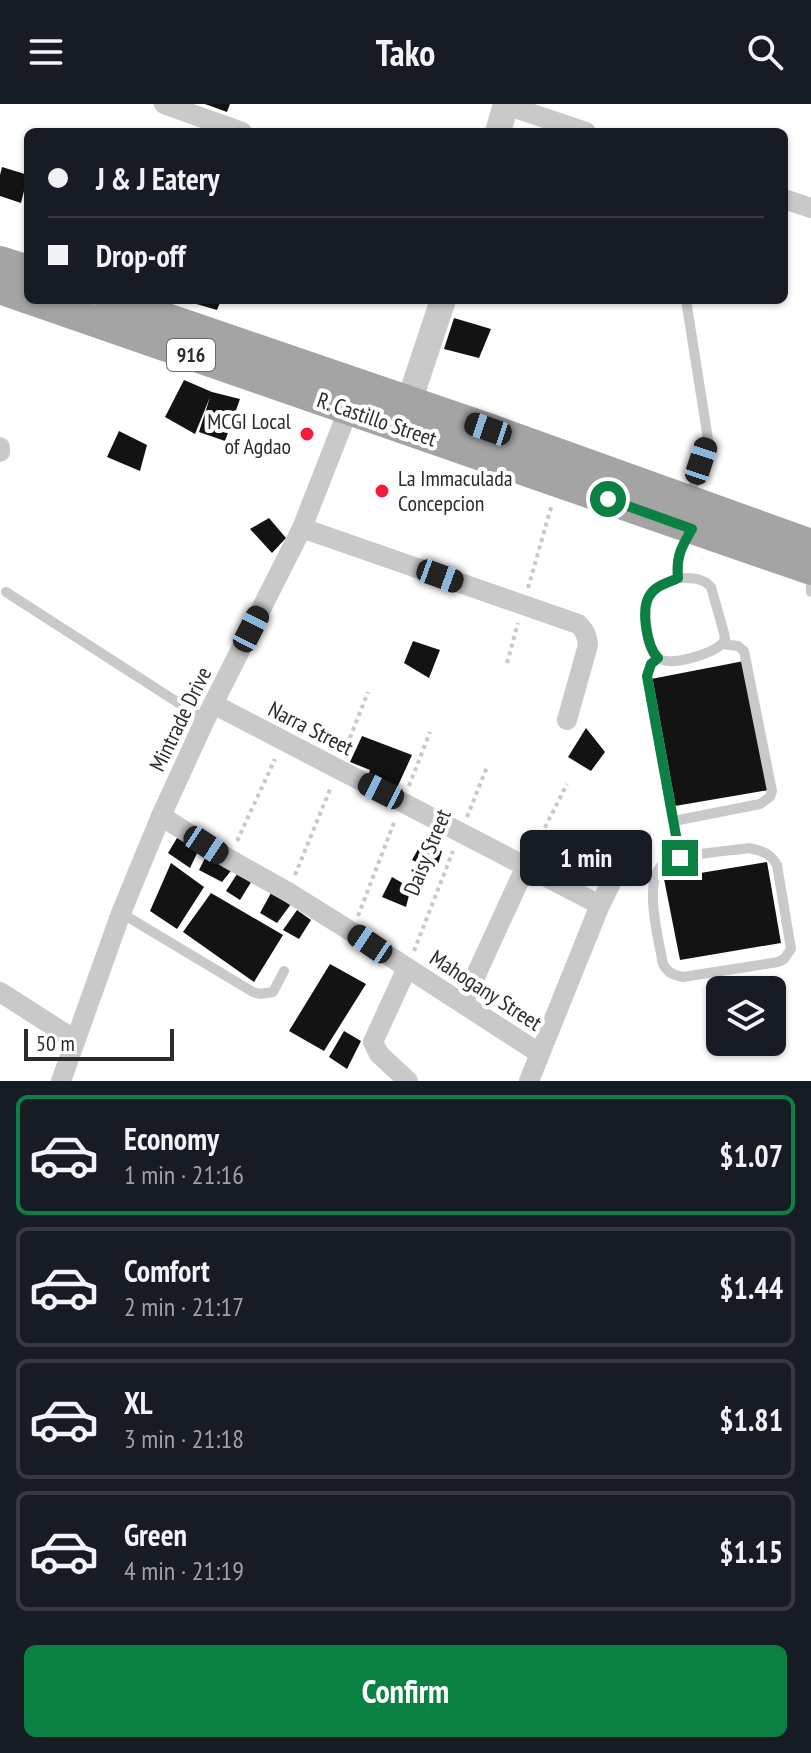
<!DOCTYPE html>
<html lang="en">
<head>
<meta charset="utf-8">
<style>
	body { margin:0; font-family:"PT Sans Narrow",sans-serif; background:#20242c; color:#f1f3f6; height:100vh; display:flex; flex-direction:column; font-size:30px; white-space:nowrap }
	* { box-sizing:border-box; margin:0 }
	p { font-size:26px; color:#9ea1a6 }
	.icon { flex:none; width:44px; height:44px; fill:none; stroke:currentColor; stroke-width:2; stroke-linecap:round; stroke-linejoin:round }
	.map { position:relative; height:977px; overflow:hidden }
	.side { display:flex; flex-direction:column; background:#171b24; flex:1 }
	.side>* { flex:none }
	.top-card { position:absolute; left:24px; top:24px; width:764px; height:176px; border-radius:12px; box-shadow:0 2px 6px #0004; display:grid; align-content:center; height:176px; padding:0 24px; background:#171b24 }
	.tools { position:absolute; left:706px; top:872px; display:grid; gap:16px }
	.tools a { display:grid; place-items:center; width:80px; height:80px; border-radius:12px; background:#171b24; box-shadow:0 2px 6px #0004; font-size:40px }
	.scale { position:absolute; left:24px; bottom:20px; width:150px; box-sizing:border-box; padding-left:8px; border:4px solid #2c2c2c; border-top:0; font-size:22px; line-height:28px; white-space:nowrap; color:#2c2c2c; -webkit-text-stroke:6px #fff; paint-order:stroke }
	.end { position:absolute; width:36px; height:36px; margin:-18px; border:10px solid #0b8043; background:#fff; box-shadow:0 0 0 4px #fff }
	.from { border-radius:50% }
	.bubble { position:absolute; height:56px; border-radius:12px; background:#171b24; box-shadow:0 2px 6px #0004; font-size:26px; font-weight:600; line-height:56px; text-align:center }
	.car { position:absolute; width:24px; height:48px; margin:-24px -12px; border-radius:10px; box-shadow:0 0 6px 2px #0007; background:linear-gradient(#222 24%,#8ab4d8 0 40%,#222 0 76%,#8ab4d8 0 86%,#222 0) }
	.top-card b { display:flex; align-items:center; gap:28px; height:76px; font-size:30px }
	.top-card b+b { border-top:2px solid #363941 }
	.top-card i { width:20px; height:20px; background:#f1f3f6 }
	ul { padding:14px 0 0; list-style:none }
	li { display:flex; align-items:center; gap:24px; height:120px; margin:0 16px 12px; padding:0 8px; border:4px solid #363941; border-radius:12px }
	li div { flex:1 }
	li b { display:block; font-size:30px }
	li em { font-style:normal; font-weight:600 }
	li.active { border-color:#0b8043 }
	li>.icon { width:72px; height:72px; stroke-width:1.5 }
	.action { display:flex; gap:16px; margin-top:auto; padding:16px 24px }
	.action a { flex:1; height:92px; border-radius:12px; background:#0b8043; color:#fff; font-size:32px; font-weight:600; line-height:92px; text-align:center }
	header { display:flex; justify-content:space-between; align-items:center; height:104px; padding:0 24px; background:#171b24; font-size:36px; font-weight:600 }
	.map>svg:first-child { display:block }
	.building { fill:#131313 }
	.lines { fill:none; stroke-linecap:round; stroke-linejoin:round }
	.path { stroke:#c9c9c9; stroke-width:4; stroke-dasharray:4 4; stroke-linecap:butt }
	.service { stroke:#c9c9c9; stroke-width:10 }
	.minor { stroke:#c9c9c9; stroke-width:20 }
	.tertiary { stroke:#c9c9c9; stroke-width:26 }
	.primary { stroke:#a4a4a4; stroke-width:32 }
	.route { stroke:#0b8043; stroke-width:10 }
	.poi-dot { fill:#f51c3d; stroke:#fff; stroke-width:3 }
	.labels { text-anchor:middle; stroke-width:8; stroke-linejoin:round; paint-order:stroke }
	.shield { fill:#fff; stroke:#6b6b6b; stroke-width:2 }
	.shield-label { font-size:20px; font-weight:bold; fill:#2c2c2c }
	.street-label { font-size:22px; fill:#2c2c2c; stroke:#fff }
	.poi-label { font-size:22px; fill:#2c2c2c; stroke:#fff; text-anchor:end }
</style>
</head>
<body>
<header><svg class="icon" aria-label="menu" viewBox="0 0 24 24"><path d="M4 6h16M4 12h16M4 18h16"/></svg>Tako<svg class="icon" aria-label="search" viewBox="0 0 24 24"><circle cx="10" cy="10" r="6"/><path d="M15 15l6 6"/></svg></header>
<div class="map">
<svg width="811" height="977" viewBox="0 0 811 977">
	<rect width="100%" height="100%" fill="#fff"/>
	<g class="building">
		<polygon points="205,0 230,0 227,8"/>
		<polygon points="2,63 28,71 21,99 0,92 0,71"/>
		<polygon points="194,196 221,196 217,206 193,199"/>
		<polygon points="454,214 491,225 479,254 444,245"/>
		<polygon points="184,276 212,288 240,295 225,337 199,328 210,293 195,330 165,313"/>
		<polygon points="119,327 147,341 140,367 107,353"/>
		<polygon points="269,414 286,434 272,449 250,425"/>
		<polygon points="413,537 440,546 429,574 404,559"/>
		<polygon points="744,557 769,686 675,702 651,575"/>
		<polygon points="586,624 605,648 591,667 568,653"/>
		<polygon points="362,632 412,651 396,686 368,673 370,666 350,658"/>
		<polygon points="180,729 200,743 190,764 168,749"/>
		<polygon points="421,740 442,747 436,767 412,756"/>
		<polygon points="207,750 234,763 222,778 199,766"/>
		<polygon points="767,758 781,839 680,856 664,775"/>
		<polygon points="171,759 204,783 177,825 150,807"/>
		<polygon points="239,767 253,775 240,796 226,787"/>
		<polygon points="392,773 411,784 406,803 382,793"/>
		<polygon points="211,789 283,831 254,878 183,828"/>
		<polygon points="271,789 291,800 277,819 260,809"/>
		<polygon points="297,806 311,816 299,835 283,826"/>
		<polygon points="330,860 366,880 324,947 289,927"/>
		<polygon points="344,927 361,937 347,965 329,953"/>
	</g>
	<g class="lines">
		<g class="path">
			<polyline points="528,484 552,400"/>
			<polyline points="507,559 518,519"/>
			<polyline points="344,649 368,588"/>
			<polyline points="409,682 430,628"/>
			<polyline points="467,713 487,663"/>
			<polyline points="237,737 275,655"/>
			<polyline points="534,745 567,680"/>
			<polyline points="295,771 331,683"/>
			<polyline points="358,812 395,716"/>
			<polyline points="414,847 453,747"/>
		</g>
		<g class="service">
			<polyline points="686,196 708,335 690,393"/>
			<path d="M678,474C691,474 702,473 711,483L724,529L725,535L722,540"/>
			<polyline points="811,474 811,488"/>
			<polyline points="6,488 205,616"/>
			<polyline points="658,554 651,560 647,572 680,754"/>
			<path d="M674,717L760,700L770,693L772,687L744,547L738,542L722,540C711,550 671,563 658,554C645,545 642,499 651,489C657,481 669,478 678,474C676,454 681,444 691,426"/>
			<path d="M749,744C763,747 770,749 777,761L791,845L784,855L778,858L683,873C673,871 668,869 663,860C659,837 643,778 662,761C674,750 731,747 749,744Z"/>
			<polyline points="121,809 253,888 260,890 273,888 284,867"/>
		</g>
		<g class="minor">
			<polyline points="164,0 242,28"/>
			<polyline points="503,0 586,28"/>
			<polyline points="784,95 811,104"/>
			<polyline points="0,343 0,348"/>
			<path d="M302,424L578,520C585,526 587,532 588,541L567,616"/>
			<polyline points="213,600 600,801"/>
			<polyline points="161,712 229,755 288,788 352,828 539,949"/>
			<polyline points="407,864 373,938 379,950 408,977"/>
			<polyline points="0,888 75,936"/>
			<polyline points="463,899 526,762"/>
			<polyline points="61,977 121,809 161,712 205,616 302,424 353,294"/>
			<polyline points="529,977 600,801 626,749"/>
		</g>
		<g class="tertiary">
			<polyline points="498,28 506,0"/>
			<polyline points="403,316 443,196"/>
		</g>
		<g class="primary">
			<polyline points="0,158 28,167"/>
			<polyline points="0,184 28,194"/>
			<polyline points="34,196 811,465"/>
			<polyline points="111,196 488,325 811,441"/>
		</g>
	</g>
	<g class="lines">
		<path class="route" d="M608,395L692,425C681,444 676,452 678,474C668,479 656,481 650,491C640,504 647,543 658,554L651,560L647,572L680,754"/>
	</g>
	<g class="poi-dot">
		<circle cx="307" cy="330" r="8"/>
		<circle cx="382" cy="387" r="8"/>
	</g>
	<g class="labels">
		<rect class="shield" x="167" y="235" width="48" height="32" rx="6"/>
		<g class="shield-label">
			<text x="191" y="258">916</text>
		</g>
		<g class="street-label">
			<text transform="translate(377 315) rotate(19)" y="8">R. Castillo Street</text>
			<text transform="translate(180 615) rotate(-64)" y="8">Mintrade Drive</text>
			<text transform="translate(311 624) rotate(27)" y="8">Narra Street</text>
			<text transform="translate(427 748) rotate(-68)" y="8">Daisy Street</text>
			<text transform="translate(486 886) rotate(33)" y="8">Mahogany Street</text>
		</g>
		<g class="poi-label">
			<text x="291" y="325">MCGI Local<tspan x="291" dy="25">of Agdao</tspan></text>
			<text x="398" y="382" text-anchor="start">La Immaculada<tspan x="398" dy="25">Concepcion</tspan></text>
		</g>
	</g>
</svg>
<div class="tools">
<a><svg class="icon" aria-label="layers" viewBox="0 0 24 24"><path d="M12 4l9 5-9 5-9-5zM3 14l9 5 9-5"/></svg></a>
</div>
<div class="scale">50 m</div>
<i class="end from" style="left:608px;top:395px"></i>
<i class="end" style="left:680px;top:754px"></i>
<div class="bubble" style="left:520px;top:726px;width:132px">1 min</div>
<i class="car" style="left:488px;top:325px;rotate:289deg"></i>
<i class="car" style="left:701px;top:357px;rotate:18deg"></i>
<i class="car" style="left:440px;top:472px;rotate:110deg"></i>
<i class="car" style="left:251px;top:525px;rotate:27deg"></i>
<i class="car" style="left:381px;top:687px;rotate:297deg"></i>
<i class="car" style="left:206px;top:741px;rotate:123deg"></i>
<i class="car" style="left:370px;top:840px;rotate:304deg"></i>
<div class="top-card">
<b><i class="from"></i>J &amp; J Eatery</b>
<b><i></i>Drop-off</b>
</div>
</div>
<section class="side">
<ul>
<li class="active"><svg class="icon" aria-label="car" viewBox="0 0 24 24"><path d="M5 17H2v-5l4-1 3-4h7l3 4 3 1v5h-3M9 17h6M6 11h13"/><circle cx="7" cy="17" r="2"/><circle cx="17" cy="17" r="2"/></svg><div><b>Economy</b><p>1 min · 21:16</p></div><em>$1.07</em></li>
<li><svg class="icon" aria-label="car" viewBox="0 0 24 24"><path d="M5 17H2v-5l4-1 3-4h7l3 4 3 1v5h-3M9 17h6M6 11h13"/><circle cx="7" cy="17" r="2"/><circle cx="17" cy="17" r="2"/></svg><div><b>Comfort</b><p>2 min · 21:17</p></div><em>$1.44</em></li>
<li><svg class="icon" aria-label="car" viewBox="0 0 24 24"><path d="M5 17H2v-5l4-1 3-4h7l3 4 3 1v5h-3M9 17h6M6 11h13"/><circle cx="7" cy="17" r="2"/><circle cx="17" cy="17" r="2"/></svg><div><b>XL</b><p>3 min · 21:18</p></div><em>$1.81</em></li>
<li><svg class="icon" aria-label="car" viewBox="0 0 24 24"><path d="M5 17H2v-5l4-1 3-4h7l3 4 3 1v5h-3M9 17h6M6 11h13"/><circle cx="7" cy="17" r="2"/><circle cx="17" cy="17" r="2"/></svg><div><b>Green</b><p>4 min · 21:19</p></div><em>$1.15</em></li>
</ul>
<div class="action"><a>Confirm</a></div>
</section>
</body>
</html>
